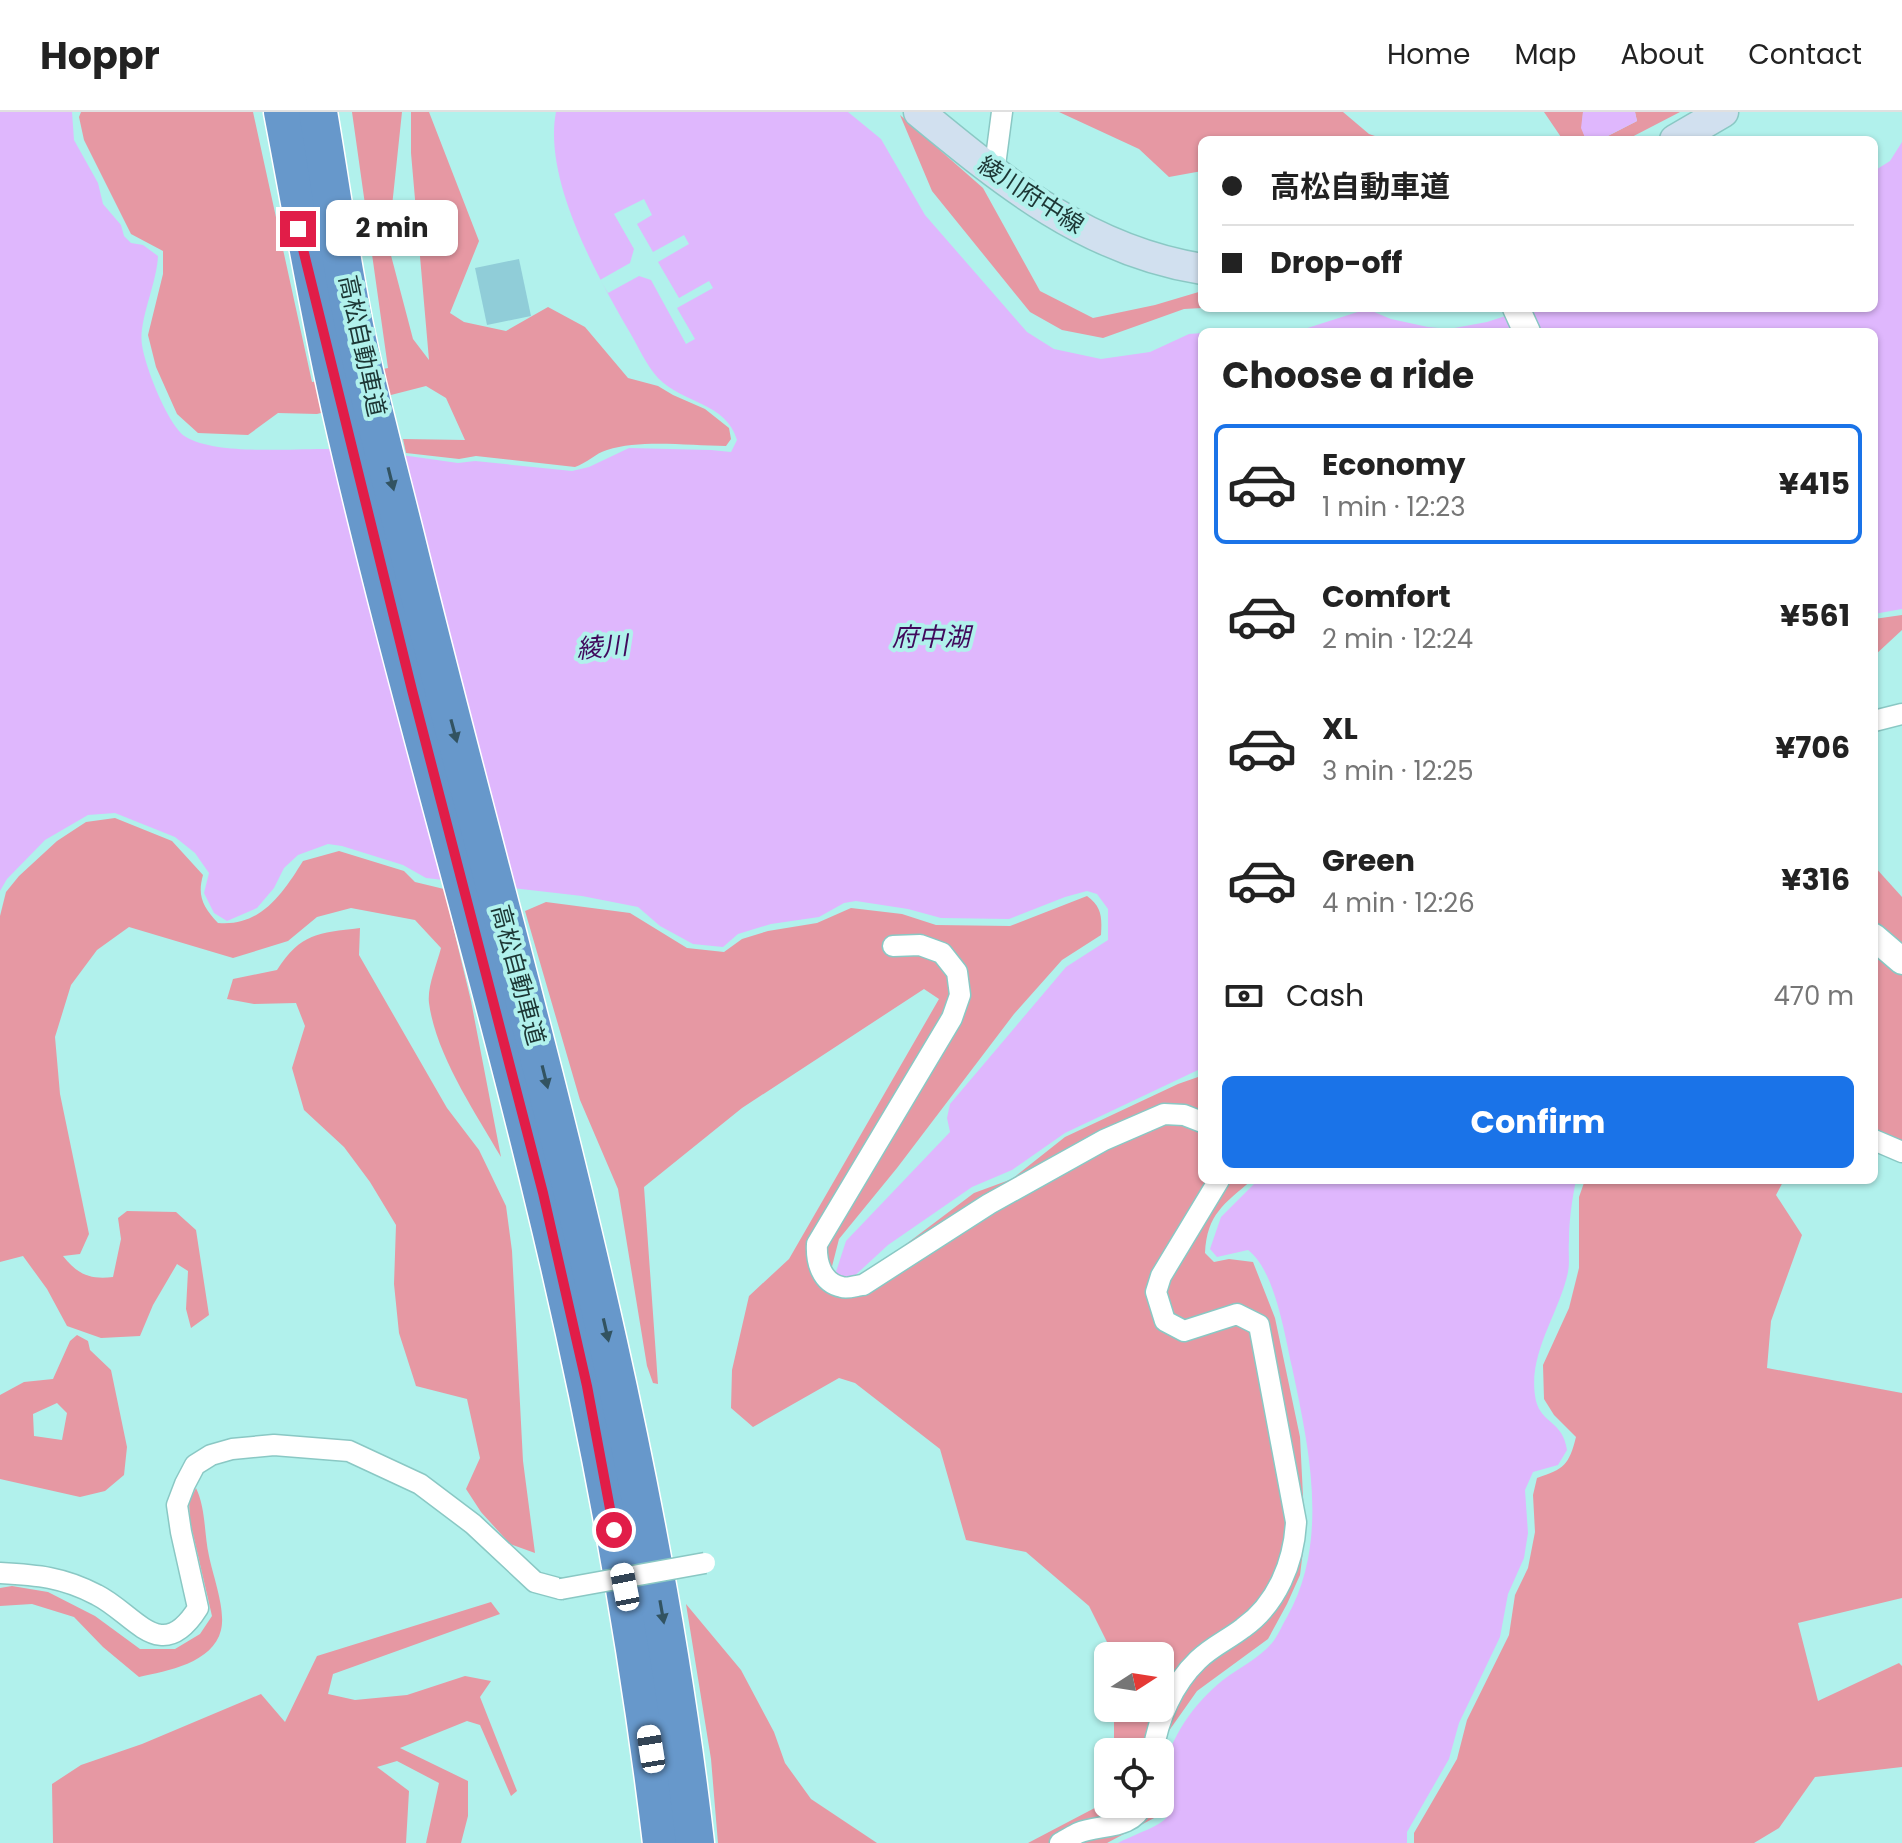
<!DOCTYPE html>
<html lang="en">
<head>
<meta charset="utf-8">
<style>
	body { margin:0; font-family:Poppins,"Noto Sans JP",sans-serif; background:#f6f6f6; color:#222; height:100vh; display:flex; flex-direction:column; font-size:30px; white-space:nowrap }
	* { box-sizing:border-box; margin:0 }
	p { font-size:26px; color:#767676 }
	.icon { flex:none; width:44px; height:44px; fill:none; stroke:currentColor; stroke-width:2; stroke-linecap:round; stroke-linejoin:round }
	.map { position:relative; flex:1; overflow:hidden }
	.sheet { position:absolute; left:1198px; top:216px; width:680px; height:856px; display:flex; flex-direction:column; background:#fff; border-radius:12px; box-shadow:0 2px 6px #0004 }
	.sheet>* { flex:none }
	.hud { position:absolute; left:1198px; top:24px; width:680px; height:176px; border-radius:12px; box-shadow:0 2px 6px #0004; display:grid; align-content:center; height:176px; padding:0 24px; background:#fff }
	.needle { width:52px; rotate:78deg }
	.fabs { position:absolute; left:1094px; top:1530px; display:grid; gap:16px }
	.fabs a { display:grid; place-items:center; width:80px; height:80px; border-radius:12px; background:#fff; box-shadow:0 2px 6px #0004; font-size:40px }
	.end { position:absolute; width:36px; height:36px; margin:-18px; border:10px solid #e11d48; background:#fff; box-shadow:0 0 0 4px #fff }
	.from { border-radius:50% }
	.bubble { position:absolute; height:56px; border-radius:12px; background:#fff; box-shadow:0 2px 6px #0004; font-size:26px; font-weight:700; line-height:56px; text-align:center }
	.car { position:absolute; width:24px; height:48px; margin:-24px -12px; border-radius:10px; box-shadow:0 0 6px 2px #0007; background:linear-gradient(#fff 24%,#345 0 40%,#fff 0 76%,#345 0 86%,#fff 0) }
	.hud b { display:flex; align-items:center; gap:28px; height:76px; font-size:30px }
	.hud b+b { border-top:2px solid #e0e0e0 }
	.hud i { width:20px; height:20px; background:#222 }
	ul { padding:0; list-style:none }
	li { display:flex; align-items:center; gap:24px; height:120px; margin:0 16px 12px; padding:0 8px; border:4px solid transparent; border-radius:12px }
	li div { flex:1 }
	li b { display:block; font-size:30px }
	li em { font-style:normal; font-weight:700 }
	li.active { border-color:#1a73e8 }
	li>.icon { width:72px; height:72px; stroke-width:1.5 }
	h2 { padding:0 24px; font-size:36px; line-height:96px }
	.pay { display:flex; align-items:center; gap:20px; height:88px; padding:0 24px; font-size:30px }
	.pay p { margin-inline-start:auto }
	.cta { display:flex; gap:16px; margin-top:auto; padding:16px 24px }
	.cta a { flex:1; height:92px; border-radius:12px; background:#1a73e8; color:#fff; font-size:32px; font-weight:700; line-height:92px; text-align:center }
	header { display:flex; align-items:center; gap:48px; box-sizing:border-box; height:112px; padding:0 40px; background:#fff; border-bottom:2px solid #e0e0e0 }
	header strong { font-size:38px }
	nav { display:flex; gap:44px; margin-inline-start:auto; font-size:28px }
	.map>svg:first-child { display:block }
	.green { fill:#e698a3; fill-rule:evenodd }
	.water { fill:#dfb7fd }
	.pier { fill:#b1f1ec }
	.building { fill:#90cdd8 }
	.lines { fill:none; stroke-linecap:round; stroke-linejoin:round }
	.minor-casing { stroke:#8ac8c4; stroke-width:23 }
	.tertiary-casing { stroke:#8ac8c4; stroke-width:29 }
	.secondary-casing { stroke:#8ac8c4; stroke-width:33 }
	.motorway-casing { stroke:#fff; stroke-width:41 }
	.minor { stroke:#fff; stroke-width:20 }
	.tertiary { stroke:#fff; stroke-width:26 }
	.secondary { stroke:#d1e0ef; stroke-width:30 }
	.motorway { stroke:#6798cb; stroke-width:38 }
	.minor-bridge-casing { stroke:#8ac8c4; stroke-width:23; stroke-linecap:butt }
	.minor-bridge { stroke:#fff; stroke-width:20 }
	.oneway { fill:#325361 }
	.route { stroke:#e11d48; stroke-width:10 }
	.labels { text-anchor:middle; stroke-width:8; stroke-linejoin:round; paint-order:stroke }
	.street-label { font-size:24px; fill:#1c3634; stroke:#b1f1ec }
	.water-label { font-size:26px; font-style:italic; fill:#40095c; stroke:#b1f1ec }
</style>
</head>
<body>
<header>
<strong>Hoppr</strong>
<nav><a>Home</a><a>Map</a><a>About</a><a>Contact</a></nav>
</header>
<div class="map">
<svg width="1902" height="1731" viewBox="0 0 1902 1731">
	<rect width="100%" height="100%" fill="#b1f1ec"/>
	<g class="green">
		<path d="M81,0H253L312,270L388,256L352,0H402L388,132L413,227L429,248L411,41V0H429L479,129L450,201L464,210L506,219L548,195L585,215L628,266L658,274L673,283L705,297L729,316L731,327L726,334C689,334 642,327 607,338C596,341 587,351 575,355L476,344L459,347L406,341L403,327L465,328L446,286L426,274L317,302L278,301L248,323L198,321L177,302L156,255L148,223L163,162V139L131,122L84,28L79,5Z"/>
		<polygon points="1059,0 1343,0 1369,22 1387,28 1202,28 1202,59 1169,65 1139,37"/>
		<polygon points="1544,0 1583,0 1582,16 1586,28 1563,28"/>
		<polygon points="1635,0 1680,0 1626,28 1600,28 1637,9"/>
		<polygon points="900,3 983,76 1040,179 1093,206 1155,193 1202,179 1202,196 1184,197 1103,226 1062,218 1030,200 932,79"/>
		<polygon points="1902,503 1902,518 1874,544 1874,507"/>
		<path d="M115,706L172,729L203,763C197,784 203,795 218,811C261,815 283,781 303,749L339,739L404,759L415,770L444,777L471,889L501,1045C475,1000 436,943 429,891C427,875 437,852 441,836L415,808L351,796L317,805L288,829L233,846L129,815L97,838L71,873L55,925L60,982L89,1122L80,1142L63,1144C77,1162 90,1168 113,1165L121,1127L118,1106L127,1099L176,1100L196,1118L209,1203L191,1216L186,1197L188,1159L177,1152L153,1193L140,1224L101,1226L67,1214L47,1177L23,1144L0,1150V804L6,780L19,764L57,729L86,710Z"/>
		<polygon points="1874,754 1902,785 1902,1030 1874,1020"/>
		<path d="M1087,784C1102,795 1102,805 1101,823L1062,848L1014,902L897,1056L839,1127L827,1174L861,1166L974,1081L1012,1067L1065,1025L1178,972L1198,965L1202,966V1068H1252C1224,1092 1207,1102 1205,1141L1214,1150L1229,1147L1253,1150L1275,1206L1300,1325L1305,1423L1300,1463L1287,1492L1268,1527L1197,1579L1166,1623L1160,1660V1640H1114V1596H1160V1544H1114L1089,1494L1026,1440L966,1428L940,1337L855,1271L839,1266L753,1315L731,1296L732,1258L749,1184L789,1147L939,887L924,877L742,996L644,1075L658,1272L653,1271L647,1254L618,1077L580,988L525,799L546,790L630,801L687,836L724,840L742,827L768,819L817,811L851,796L902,802L936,813L1010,814Z"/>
		<path d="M360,816L359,843L447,996L479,1038L506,1094L512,1139L523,1349L535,1441L510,1432L481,1400L466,1377L480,1346L467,1287L416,1274L399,1221L394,1172L396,1113L370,1070L344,1035L304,998L292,956L305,914L296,891L254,892L227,887L233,867L277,858C301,821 318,821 360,816Z"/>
		<path d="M1585,1068H1784L1776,1083L1802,1123L1771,1209L1767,1256L1902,1281V1486L1798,1511L1818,1589L1899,1551L1902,1554V1655L1815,1665L1779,1716L1754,1731H1414V1721L1457,1647L1467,1608L1509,1523L1515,1483L1528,1456L1535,1420L1533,1383L1537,1366C1564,1357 1569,1353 1576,1325L1554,1303L1544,1287L1543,1253L1569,1196L1579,1156V1085Z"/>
		<path d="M77,1223L88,1229L90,1238L111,1258L127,1335L124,1363L105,1379L80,1385L0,1367V1283L24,1270L53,1267L70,1229ZM57,1291L67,1301L62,1328L34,1324L33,1302Z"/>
		<path d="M196,1376C206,1397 204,1422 209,1444C213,1464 226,1498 221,1518C213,1551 167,1559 139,1565L103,1535L74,1505L32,1492L0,1494V1476L12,1474L48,1480L95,1504L140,1537H175L200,1522L212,1504L190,1409L189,1390Z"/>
		<polygon points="491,1490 500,1502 333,1562 328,1582 355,1588 407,1583 465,1564 491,1569 480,1585 517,1679 511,1684 480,1613 467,1609 400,1636 468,1669 468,1704 461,1731 426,1731 439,1671 397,1649 377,1655 409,1679 406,1731 53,1731 52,1672 81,1653 142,1632 261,1582 285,1610 317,1544"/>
		<polygon points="686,1492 741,1558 774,1620 785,1651 811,1687 877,1731 718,1731 711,1647"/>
		<polygon points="1160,1670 1165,1688 1156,1705 1107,1731 1028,1731 1108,1689 1108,1692 1160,1692"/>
	</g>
	<g class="water">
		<path d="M0,0H72L74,28L98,71L103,92L121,113L124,124L131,131L143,133L158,144C157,171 138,210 142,233C145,254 168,314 186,325C219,344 293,336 331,337C373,338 416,345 458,351L475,349L572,359L589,355L629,336L711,338L731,340L737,328C726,290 683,292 658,266C646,253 638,234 629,219C596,162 543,67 556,0H848L881,27L925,103L1027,220L1054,237L1101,247L1150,240L1189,222L1202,221V959L1198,958L1065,1021L1012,1058L972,1075L888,1133L849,1169H833L846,1129L950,1020L947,1006L950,992L1066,855L1108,828V797L1097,782L1087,779L1065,785L1009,807L941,806L908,797L856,789L844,791L819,805L771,812L738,822L723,835L693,832L660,814L638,795L582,784L426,766L403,753L342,734L328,732L298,743L284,756L274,776L257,796L227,809L214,801L204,781L209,761L195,741L175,725L115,701L88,703L45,728L7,767L0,779Z"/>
		<polygon points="1583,0 1635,0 1637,9 1600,28 1586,28 1581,16"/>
		<polygon points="1902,30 1902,497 1874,502 1874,220 1295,220 1367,197 1391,207 1428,215 1449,217 1487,210 1530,196 1874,196 1874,59 1890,49"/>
		<path d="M1258,1068H1576C1572,1088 1569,1108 1569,1129C1568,1139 1570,1150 1568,1160C1559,1203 1526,1243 1536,1289C1542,1312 1563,1309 1567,1338L1558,1353L1533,1360L1525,1378L1528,1421L1524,1446L1508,1482L1500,1525L1459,1611L1449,1647L1407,1720V1731H1118C1157,1711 1188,1712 1161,1663C1172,1624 1192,1593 1223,1568C1239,1556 1259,1546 1272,1531C1278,1524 1282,1513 1287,1505C1330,1429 1309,1336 1292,1255C1285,1224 1275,1158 1248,1138L1217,1145L1210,1137L1221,1105Z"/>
	</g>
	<polygon class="pier" points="644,87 652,103 637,112 653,140 684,123 689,132 658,150 679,186 709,169 713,176 677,196 695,227 686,232 651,168 639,164 608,181 600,168 630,151 634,137 614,102"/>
	<polygon class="building" points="519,147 531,204 487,213 475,156"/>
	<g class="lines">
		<g class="minor-casing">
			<g id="minor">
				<polyline points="994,61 1002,0"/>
				<polyline points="1874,609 1902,602"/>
				<path d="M893,834L920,833L942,841L957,860L960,883L952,906L817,1132C816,1149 821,1171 842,1175C848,1177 858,1173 863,1173L989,1092L1104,1028L1164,1002L1184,1003L1202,1010"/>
				<polyline points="1874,1028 1902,1040"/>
				<path d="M0,1461C37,1463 63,1465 97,1483C135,1502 161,1555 198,1496L181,1420L177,1393L185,1372L195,1353L211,1343L232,1337L274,1333L349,1339L420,1372L473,1412L535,1470L561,1477"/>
				<path d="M1153,1640C1158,1607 1173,1572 1198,1548C1211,1535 1229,1527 1243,1516C1277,1492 1294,1450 1296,1410L1259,1213L1237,1202L1184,1219L1165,1209L1156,1180L1161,1164L1219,1068"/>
				<path d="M1060,1731C1066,1728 1072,1724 1078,1721C1100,1712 1133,1718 1143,1692"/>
			</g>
		</g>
		<g class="tertiary-casing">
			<g id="tertiary">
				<polyline points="1516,196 1527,220"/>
				<polyline points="1874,825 1902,849"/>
			</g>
		</g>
		<g class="secondary-casing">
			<g id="secondary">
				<path d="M919,0C1005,71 1088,139 1202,157"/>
				<polyline points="1675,28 1723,0"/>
			</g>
		</g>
		<g class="motorway-casing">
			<g id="motorway">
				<path d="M283,0C302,99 319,199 341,297C401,561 480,820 543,1083C595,1296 636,1513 662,1731"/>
				<path d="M318,0C331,76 341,153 357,228C372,298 391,367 408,436C514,865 645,1290 695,1731"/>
			</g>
		</g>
		<use href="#minor" class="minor"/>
		<use href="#tertiary" class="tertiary"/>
		<use href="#secondary" class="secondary"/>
		<use href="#motorway" class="motorway"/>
		<g class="minor-bridge-casing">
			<polyline id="minor-bridge" points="561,1477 705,1451"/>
		</g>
		<use href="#minor-bridge" class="minor-bridge"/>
	</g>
	<defs><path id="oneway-solid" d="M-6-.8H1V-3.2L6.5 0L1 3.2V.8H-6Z" transform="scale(2)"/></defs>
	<g class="oneway">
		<use href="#oneway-solid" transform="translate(391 367) rotate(76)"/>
		<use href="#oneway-solid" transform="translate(454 619) rotate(75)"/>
		<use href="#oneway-solid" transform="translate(545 965) rotate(76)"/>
		<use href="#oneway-solid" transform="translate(606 1218) rotate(77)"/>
		<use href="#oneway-solid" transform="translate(662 1500) rotate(80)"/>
	</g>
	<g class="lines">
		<polyline class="route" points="298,117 412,578 543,1081 587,1274 614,1418"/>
	</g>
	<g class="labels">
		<g class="street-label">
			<text transform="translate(1031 83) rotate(33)" y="8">綾川府中線</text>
			<text transform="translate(362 234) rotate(78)" y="8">高松自動車道</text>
			<text transform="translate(518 863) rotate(75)" y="8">高松自動車道</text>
		</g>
		<g class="water-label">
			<text x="931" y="534">府中湖</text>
			<text transform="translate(602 535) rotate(-5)" y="9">綾川</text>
		</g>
	</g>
</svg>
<div class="fabs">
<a><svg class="needle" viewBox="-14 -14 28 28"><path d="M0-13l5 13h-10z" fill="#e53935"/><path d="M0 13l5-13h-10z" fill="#767676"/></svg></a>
<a><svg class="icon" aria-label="locate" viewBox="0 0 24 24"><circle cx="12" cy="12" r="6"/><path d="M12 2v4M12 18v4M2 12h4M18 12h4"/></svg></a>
</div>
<i class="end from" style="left:614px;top:1418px"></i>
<i class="end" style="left:298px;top:117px"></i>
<div class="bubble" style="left:326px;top:88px;width:132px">2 min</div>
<i class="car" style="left:625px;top:1475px;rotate:349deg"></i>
<i class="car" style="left:651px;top:1637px;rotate:351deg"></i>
<div class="hud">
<b><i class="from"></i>高松自動車道</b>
<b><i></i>Drop-off</b>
</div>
<section class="sheet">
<h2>Choose a ride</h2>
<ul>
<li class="active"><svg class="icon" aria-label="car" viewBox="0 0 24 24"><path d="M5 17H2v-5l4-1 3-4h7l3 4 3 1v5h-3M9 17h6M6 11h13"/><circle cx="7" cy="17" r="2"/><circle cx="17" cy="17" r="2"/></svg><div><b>Economy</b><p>1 min · 12:23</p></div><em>¥415</em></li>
<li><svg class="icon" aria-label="car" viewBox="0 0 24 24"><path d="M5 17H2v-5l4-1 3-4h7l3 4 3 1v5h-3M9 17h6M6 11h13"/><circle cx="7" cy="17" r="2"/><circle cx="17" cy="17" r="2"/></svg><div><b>Comfort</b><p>2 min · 12:24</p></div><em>¥561</em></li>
<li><svg class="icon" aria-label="car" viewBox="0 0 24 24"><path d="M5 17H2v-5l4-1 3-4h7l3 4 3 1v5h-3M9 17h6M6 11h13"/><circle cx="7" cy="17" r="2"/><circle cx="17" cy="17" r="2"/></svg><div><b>XL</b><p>3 min · 12:25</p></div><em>¥706</em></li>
<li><svg class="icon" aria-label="car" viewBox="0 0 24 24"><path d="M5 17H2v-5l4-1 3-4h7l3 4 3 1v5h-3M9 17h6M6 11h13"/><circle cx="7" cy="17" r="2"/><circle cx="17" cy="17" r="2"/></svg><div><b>Green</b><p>4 min · 12:26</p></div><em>¥316</em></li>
</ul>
<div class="pay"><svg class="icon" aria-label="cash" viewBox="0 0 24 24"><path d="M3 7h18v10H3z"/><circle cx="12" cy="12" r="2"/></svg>Cash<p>470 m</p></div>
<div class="cta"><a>Confirm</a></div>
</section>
</div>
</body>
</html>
